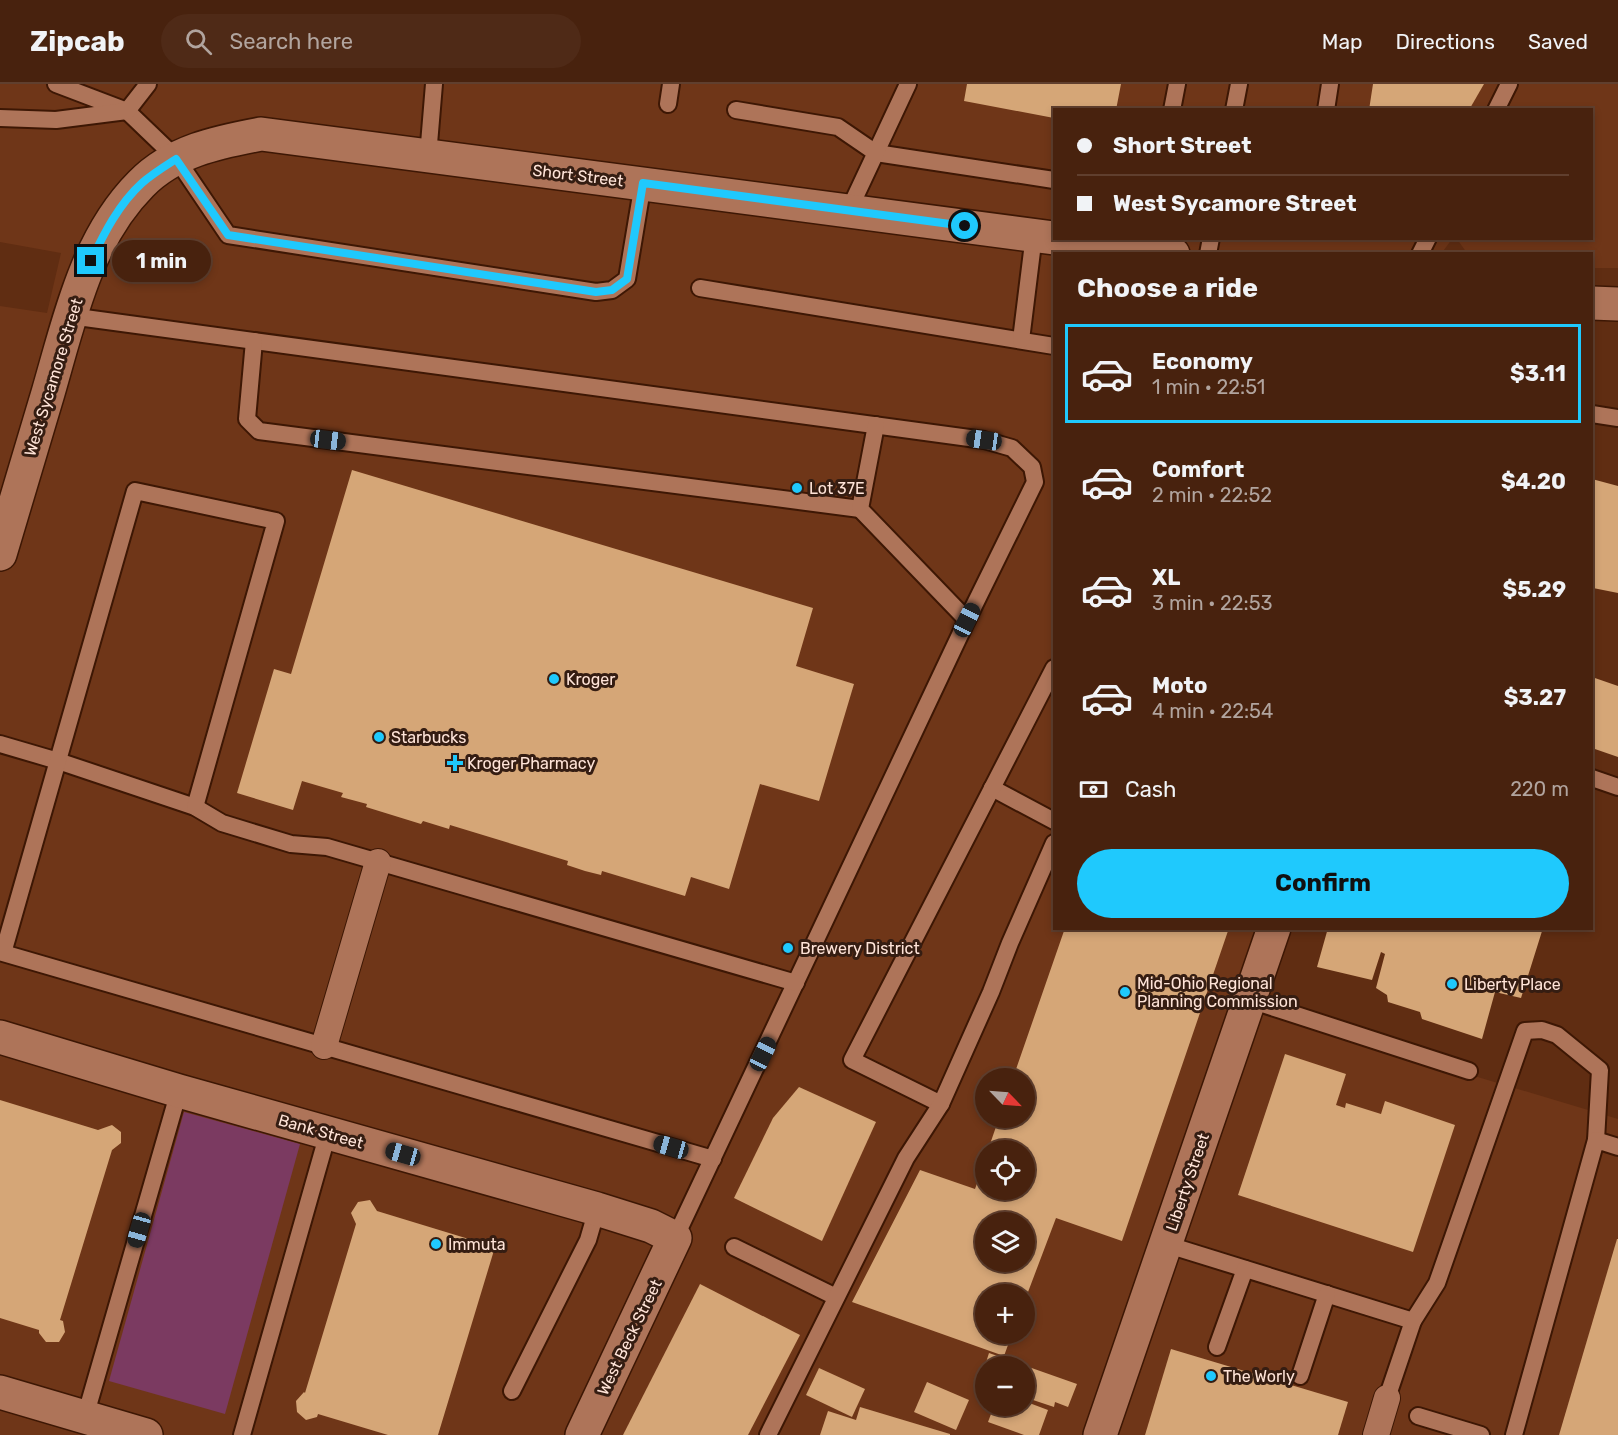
<!DOCTYPE html>
<html lang="en">
<head>
<meta charset="utf-8">
<style>
	body { margin:0; font-family:Rubik,sans-serif; background:#4f2a17; color:#f1f3f6; height:100vh; display:flex; flex-direction:column; font-size:22px; white-space:nowrap }
	* { box-sizing:border-box; margin:0 }
	p { font-size:20px; color:#b1a49e }
	.icon { flex:none; width:33px; height:33px; fill:none; stroke:currentColor; stroke-width:2; stroke-linecap:round; stroke-linejoin:round }
	.map { position:relative; flex:1; overflow:hidden }
	.drawer { position:absolute; left:1053px; top:168px; width:540px; height:678px; display:flex; flex-direction:column; background:#48220e; border-radius:0px; box-shadow:0 3px 9px #0003,0 0 0 2px #603f2e }
	.drawer>* { flex:none }
	.banner { position:absolute; left:1053px; top:24px; width:540px; height:132px; border-radius:0px; box-shadow:0 3px 9px #0003,0 0 0 2px #603f2e; display:grid; align-content:center; height:132px; padding:0 24px; background:#48220e }
	.needle { width:39px; rotate:115deg }
	.tools { position:absolute; left:975px; top:984px; display:grid; gap:12px }
	.tools a { display:grid; place-items:center; width:60px; height:60px; border-radius:50%; background:#48220e; box-shadow:0 3px 9px #0003,0 0 0 2px #603f2e; font-size:30px }
	.end { position:absolute; width:27px; height:27px; margin:-14px; border:8px solid #1fc9fd; background:#111; box-shadow:0 0 0 3px #111 }
	.from { border-radius:50% }
	.bubble { position:absolute; height:42px; border-radius:21px; background:#48220e; box-shadow:0 3px 9px #0003,0 0 0 2px #603f2e; font-size:20px; font-weight:700; line-height:42px; text-align:center }
	.car { position:absolute; width:18px; height:36px; margin:-18px -9px; border-radius:8px; box-shadow:0 0 4px 2px #0007; background:linear-gradient(#222 24%,#8ab4d8 0 40%,#222 0 76%,#8ab4d8 0 86%,#222 0) }
	.banner b { display:flex; align-items:center; gap:21px; height:57px; font-size:22px }
	.banner b+b { border-top:2px solid #603f2e }
	.banner i { width:15px; height:15px; background:#f1f3f6 }
	ul { padding:0; list-style:none }
	li { display:flex; align-items:center; gap:18px; height:99px; margin:0 12px 9px; padding:0 12px; border:3px solid transparent; border-radius:0px }
	li div { flex:1 }
	li b { display:block; font-size:22px }
	li em { font-style:normal; font-weight:700 }
	li.selected { border-color:#1fc9fd }
	li>.icon { width:54px; height:54px; stroke-width:1.5 }
	h2 { padding:0 24px; font-size:27px; line-height:72px }
	.pay { display:flex; align-items:center; gap:15px; height:66px; padding:0 24px; font-size:22px }
	.pay p { margin-inline-start:auto }
	.cta { display:flex; gap:12px; margin-top:auto; padding:12px 24px }
	.cta a { flex:1; height:69px; border-radius:36px; background:#1fc9fd; color:#111; font-size:24px; font-weight:700; line-height:69px; text-align:center }
	header { display:flex; align-items:center; gap:36px; box-sizing:border-box; height:84px; padding:0 30px; background:#48220e; border-bottom:2px solid #603f2e }
	header strong { font-size:28px }
	nav { display:flex; gap:33px; margin-inline-start:auto; font-size:21px }
	.search { width:420px; height:54px; background:#4f2a17; display:flex; align-items:center; gap:15px; box-sizing:border-box; padding:0 21px; border-radius:33px; color:#b1a49e; font-size:22px }
	.map>svg:first-child { display:block }
	.built { fill:#6f3618; fill-rule:evenodd }
	.green { fill:#7b3a61 }
	.building { fill:#d5a677; fill-rule:evenodd }
	.lines { fill:none; stroke-linecap:round; stroke-linejoin:round }
	.service-casing { stroke:#3d1704; stroke-width:20 }
	.pedestrian-casing { stroke:#3d1704; stroke-width:28 }
	.minor-casing { stroke:#3d1704; stroke-width:36 }
	.service { stroke:#ae7459; stroke-width:16 }
	.pedestrian { stroke:#ae7459; stroke-width:26 }
	.minor { stroke:#ae7459; stroke-width:33 }
	.route { stroke:#1fc9fd; stroke-width:8 }
	.poi-dot { fill:#1fc9fd; stroke:#351d12; stroke-width:2 }
	.labels { text-anchor:middle; stroke-width:6; stroke-linejoin:round; paint-order:stroke }
	.street-label { font-size:16px; fill:#ffe4d8; stroke:#351d12 }
	.poi-label { font-size:16px; fill:#ffe4d8; stroke:#351d12; text-anchor:start }
</style>
</head>
<body>
<header>
<strong>Zipcab</strong>
<div class="search"><svg class="icon" aria-label="search" viewBox="0 0 24 24"><circle cx="10" cy="10" r="6"/><path d="M15 15l6 6"/></svg>Search here</div>
<nav><a>Map</a><a>Directions</a><a>Saved</a></nav>
</header>
<div class="map">
<svg width="1618" height="1351" viewBox="0 0 1618 1351">
	<rect width="100%" height="100%" fill="#602d12"/>
	<path class="built" d="M0,0H1618V184H1592V170L1467,169L1457,155L1592,154V26H1054V154L1452,155L1441,170H1054V844L1282,845L1261,924L1471,991L1618,1035V1351H0V222L47,229L61,169L0,158ZM986,994H1024V1034H986ZM986,1066H1024V1106H986ZM986,1138H1024V1178H986ZM986,1210H1024V1250H986ZM986,1282H1024V1322H986Z"/>
	<polygon class="green" points="184,1028 300,1060 225,1330 109,1297"/>
	<g class="building">
		<polygon points="967,0 1121,0 1116,26 1054,26 1054,34 964,17"/>
		<polygon points="1373,0 1484,0 1469,26 1369,26"/>
		<polygon points="352,386 813,524 796,582 854,600 819,717 760,700 729,805 691,793 685,812 602,787 601,791 585,787 567,781 568,777 450,741 449,745 423,737 421,740 366,723 367,720 341,713 343,709 302,697 293,726 237,709 274,585 291,590"/>
		<polygon points="1592,395 1618,402 1618,509 1593,504 1592,508"/>
		<polygon points="1592,593 1618,602 1618,673 1592,664"/>
		<path d="M1065,844H1229L1122,1157L1056,1134L1025,1216L1024,1210H986V1250H1012L1004,1272L852,1218L920,1086L975,1105L986,1074V1106H1024V1066H988L999,1034H1024V994H1013ZM986,1138H1024V1178H986Z"/>
		<polygon points="1328,844 1543,844 1521,914 1495,908 1482,955 1422,935 1420,928 1388,918 1387,911 1376,904 1385,870 1381,868 1372,896 1317,883"/>
		<polygon points="1285,970 1346,990 1336,1021 1345,1024 1346,1019 1381,1030 1385,1017 1455,1041 1413,1168 1238,1111"/>
		<polygon points="799,1003 876,1038 822,1157 734,1114 773,1034"/>
		<polygon points="0,1016 98,1046 112,1041 121,1048 121,1059 112,1066 60,1236 63,1237 65,1248 59,1258 46,1258 39,1249 39,1246 0,1234"/>
		<polygon points="370,1116 377,1127 495,1163 438,1351 388,1351 318,1330 317,1333 306,1336 297,1328 296,1317 304,1308 305,1309 356,1140 351,1129 358,1118"/>
		<polygon points="1618,1155 1618,1351 1559,1351 1617,1155"/>
		<polygon points="700,1200 800,1251 748,1351 623,1351"/>
		<polygon points="1171,1265 1348,1318 1338,1351 1145,1351"/>
		<polygon points="989,1269 1077,1300 1068,1323 1055,1318 1054,1323 1024,1313 1024,1282 986,1282 986,1299 980,1297"/>
		<polygon points="819,1284 865,1305 852,1333 806,1311"/>
		<polygon points="927,1298 969,1316 956,1346 914,1328"/>
		<polygon points="1024,1317 1048,1326 1039,1351 1024,1351 988,1338 994,1322 1024,1322"/>
		<polygon points="860,1323 950,1350 950,1351 820,1351 828,1327 856,1336"/>
	</g>
	<g class="lines">
		<g class="service-casing">
			<g id="service">
				<polyline points="56,0 127,27 176,74 228,151 596,208 612,206 627,195 643,99"/>
				<polyline points="668,20 671,0"/>
				<polyline points="736,26 838,43 876,69 1054,96"/>
				<polyline points="1172,26 1177,0"/>
				<polyline points="1234,26 1239,0"/>
				<polyline points="1326,26 1330,0"/>
				<polyline points="1496,26 1509,0"/>
				<polyline points="0,34 56,36 127,27 148,0"/>
				<polyline points="428,72 434,0"/>
				<polyline points="849,126 908,0"/>
				<polyline points="1208,170 1211,154"/>
				<polyline points="1420,170 1428,154"/>
				<polyline points="700,204 1054,262"/>
				<polyline points="70,232 984,356 1012,364 1032,383 1035,398 967,536 675,1154"/>
				<polyline points="1021,256 1034,151"/>
				<polyline points="254,257 247,335 259,347 860,425"/>
				<polyline points="1592,330 1618,334"/>
				<polyline points="876,341 860,425 967,536"/>
				<polyline points="0,660 58,677 195,723 222,739 291,760 327,763 796,899"/>
				<polyline points="1592,694 1618,703"/>
				<polyline points="992,704 1054,737"/>
				<polyline points="195,723 276,437 135,407 3,869 713,1075"/>
				<polyline points="1250,916 1469,987"/>
				<polyline points="941,1020 852,976 1054,584"/>
				<polyline points="1165,1160 1413,1237 1387,1314"/>
				<polyline points="734,1163 836,1213"/>
				<polyline points="1413,1237 1437,1199 1525,947 1542,946 1557,951 1600,986 1596,1056"/>
				<polyline points="1217,1263 1245,1185"/>
				<polyline points="1300,1292 1327,1210"/>
				<polyline points="512,1307 588,1156 597,1125"/>
				<polyline points="1418,1332 1481,1351"/>
				<polyline points="85,1333 179,1007"/>
				<polyline points="242,1351 328,1049"/>
				<polyline points="768,1351 906,1074 941,1020 991,908 1010,859 1054,759"/>
				<polyline points="1514,1351 1596,1056 1618,1063"/>
			</g>
		</g>
		<g class="pedestrian-casing">
			<g id="pedestrian">
				<polyline points="324,962 378,778"/>
				<polyline points="1376,1351 1387,1314"/>
			</g>
		</g>
		<g class="minor-casing">
			<g id="minor">
				<polyline points="1059,154 1173,170"/>
				<polyline points="1592,219 1618,220"/>
				<path d="M0,470C16,416 32,363 48,309C69,237 86,155 141,100C173,67 218,58 261,50L1054,154"/>
				<polyline points="0,953 179,1007 597,1125 651,1142 675,1154 582,1351"/>
				<polyline points="0,1308 146,1351"/>
				<polyline points="1100,1351 1274,844"/>
			</g>
		</g>
		<use href="#service" class="service"/>
		<use href="#pedestrian" class="pedestrian"/>
		<use href="#minor" class="minor"/>
	</g>
	<g class="lines">
		<path class="route" d="M91,177C104,149 119,120 142,99C152,90 165,82 176,75L228,151L596,208L612,206L627,195L643,99L965,142"/>
	</g>
	<g class="poi-dot">
		<circle cx="797" cy="404" r="6"/>
		<circle cx="554" cy="595" r="6"/>
		<circle cx="379" cy="653" r="6"/>
		<path d="M452 670h6v6h6v6h-6v6h-6v-6h-6v-6h6z"/>
		<circle cx="788" cy="864" r="6"/>
		<circle cx="1452" cy="900" r="6"/>
		<circle cx="1125" cy="908" r="6"/>
		<circle cx="436" cy="1160" r="6"/>
		<circle cx="1211" cy="1292" r="6"/>
	</g>
	<g class="labels">
		<g class="street-label">
			<text transform="translate(578 91) rotate(7)" y="6">Short Street</text>
			<text transform="translate(53 293) rotate(-73)" y="6">West Sycamore Street</text>
			<text transform="translate(321 1047) rotate(16)" y="6">Bank Street</text>
			<text transform="translate(1187 1098) rotate(-71)" y="6">Liberty Street</text>
			<text transform="translate(629 1253) rotate(-64)" y="6">West Beck Street</text>
		</g>
		<g class="poi-label">
			<text x="809" y="410">Lot 37E</text>
			<text x="566" y="601">Kroger</text>
			<text x="391" y="659">Starbucks</text>
			<text x="467" y="685">Kroger Pharmacy</text>
			<text x="800" y="870">Brewery District</text>
			<text x="1137" y="905">Mid-Ohio Regional<tspan x="1137" dy="18">Planning Commission</tspan></text>
			<text x="1464" y="906">Liberty Place</text>
			<text x="448" y="1166">Immuta</text>
			<text x="1223" y="1298">The Worly</text>
		</g>
	</g>
</svg>
<div class="tools">
<a><svg class="needle" viewBox="-14 -14 28 28"><path d="M0-13l5 13h-10z" fill="#e53935"/><path d="M0 13l5-13h-10z" fill="#b1a49e"/></svg></a>
<a><svg class="icon" aria-label="locate" viewBox="0 0 24 24"><circle cx="12" cy="12" r="6"/><path d="M12 2v4M12 18v4M2 12h4M18 12h4"/></svg></a>
<a><svg class="icon" aria-label="layers" viewBox="0 0 24 24"><path d="M12 4l9 5-9 5-9-5zM3 14l9 5 9-5"/></svg></a>
<a>+</a>
<a>−</a>
</div>
<i class="end from" style="left:965px;top:142px"></i>
<i class="end" style="left:91px;top:177px"></i>
<div class="bubble" style="left:112px;top:156px;width:99px">1 min</div>
<i class="car" style="left:328px;top:356px;rotate:97deg"></i>
<i class="car" style="left:984px;top:356px;rotate:278deg"></i>
<i class="car" style="left:967px;top:536px;rotate:26deg"></i>
<i class="car" style="left:763px;top:970px;rotate:26deg"></i>
<i class="car" style="left:671px;top:1063px;rotate:286deg"></i>
<i class="car" style="left:403px;top:1070px;rotate:286deg"></i>
<i class="car" style="left:139px;top:1146px;rotate:196deg"></i>
<div class="banner">
<b><i class="from"></i>Short Street</b>
<b><i></i>West Sycamore Street</b>
</div>
<section class="drawer">
<h2>Choose a ride</h2>
<ul>
<li class="selected"><svg class="icon" aria-label="car" viewBox="0 0 24 24"><path d="M5 17H2v-5l4-1 3-4h7l3 4 3 1v5h-3M9 17h6M6 11h13"/><circle cx="7" cy="17" r="2"/><circle cx="17" cy="17" r="2"/></svg><div><b>Economy</b><p>1 min · 22:51</p></div><em>$3.11</em></li>
<li><svg class="icon" aria-label="car" viewBox="0 0 24 24"><path d="M5 17H2v-5l4-1 3-4h7l3 4 3 1v5h-3M9 17h6M6 11h13"/><circle cx="7" cy="17" r="2"/><circle cx="17" cy="17" r="2"/></svg><div><b>Comfort</b><p>2 min · 22:52</p></div><em>$4.20</em></li>
<li><svg class="icon" aria-label="car" viewBox="0 0 24 24"><path d="M5 17H2v-5l4-1 3-4h7l3 4 3 1v5h-3M9 17h6M6 11h13"/><circle cx="7" cy="17" r="2"/><circle cx="17" cy="17" r="2"/></svg><div><b>XL</b><p>3 min · 22:53</p></div><em>$5.29</em></li>
<li><svg class="icon" aria-label="car" viewBox="0 0 24 24"><path d="M5 17H2v-5l4-1 3-4h7l3 4 3 1v5h-3M9 17h6M6 11h13"/><circle cx="7" cy="17" r="2"/><circle cx="17" cy="17" r="2"/></svg><div><b>Moto</b><p>4 min · 22:54</p></div><em>$3.27</em></li>
</ul>
<div class="pay"><svg class="icon" aria-label="cash" viewBox="0 0 24 24"><path d="M3 7h18v10H3z"/><circle cx="12" cy="12" r="2"/></svg>Cash<p>220 m</p></div>
<div class="cta"><a>Confirm</a></div>
</section>
</div>
</body>
</html>
